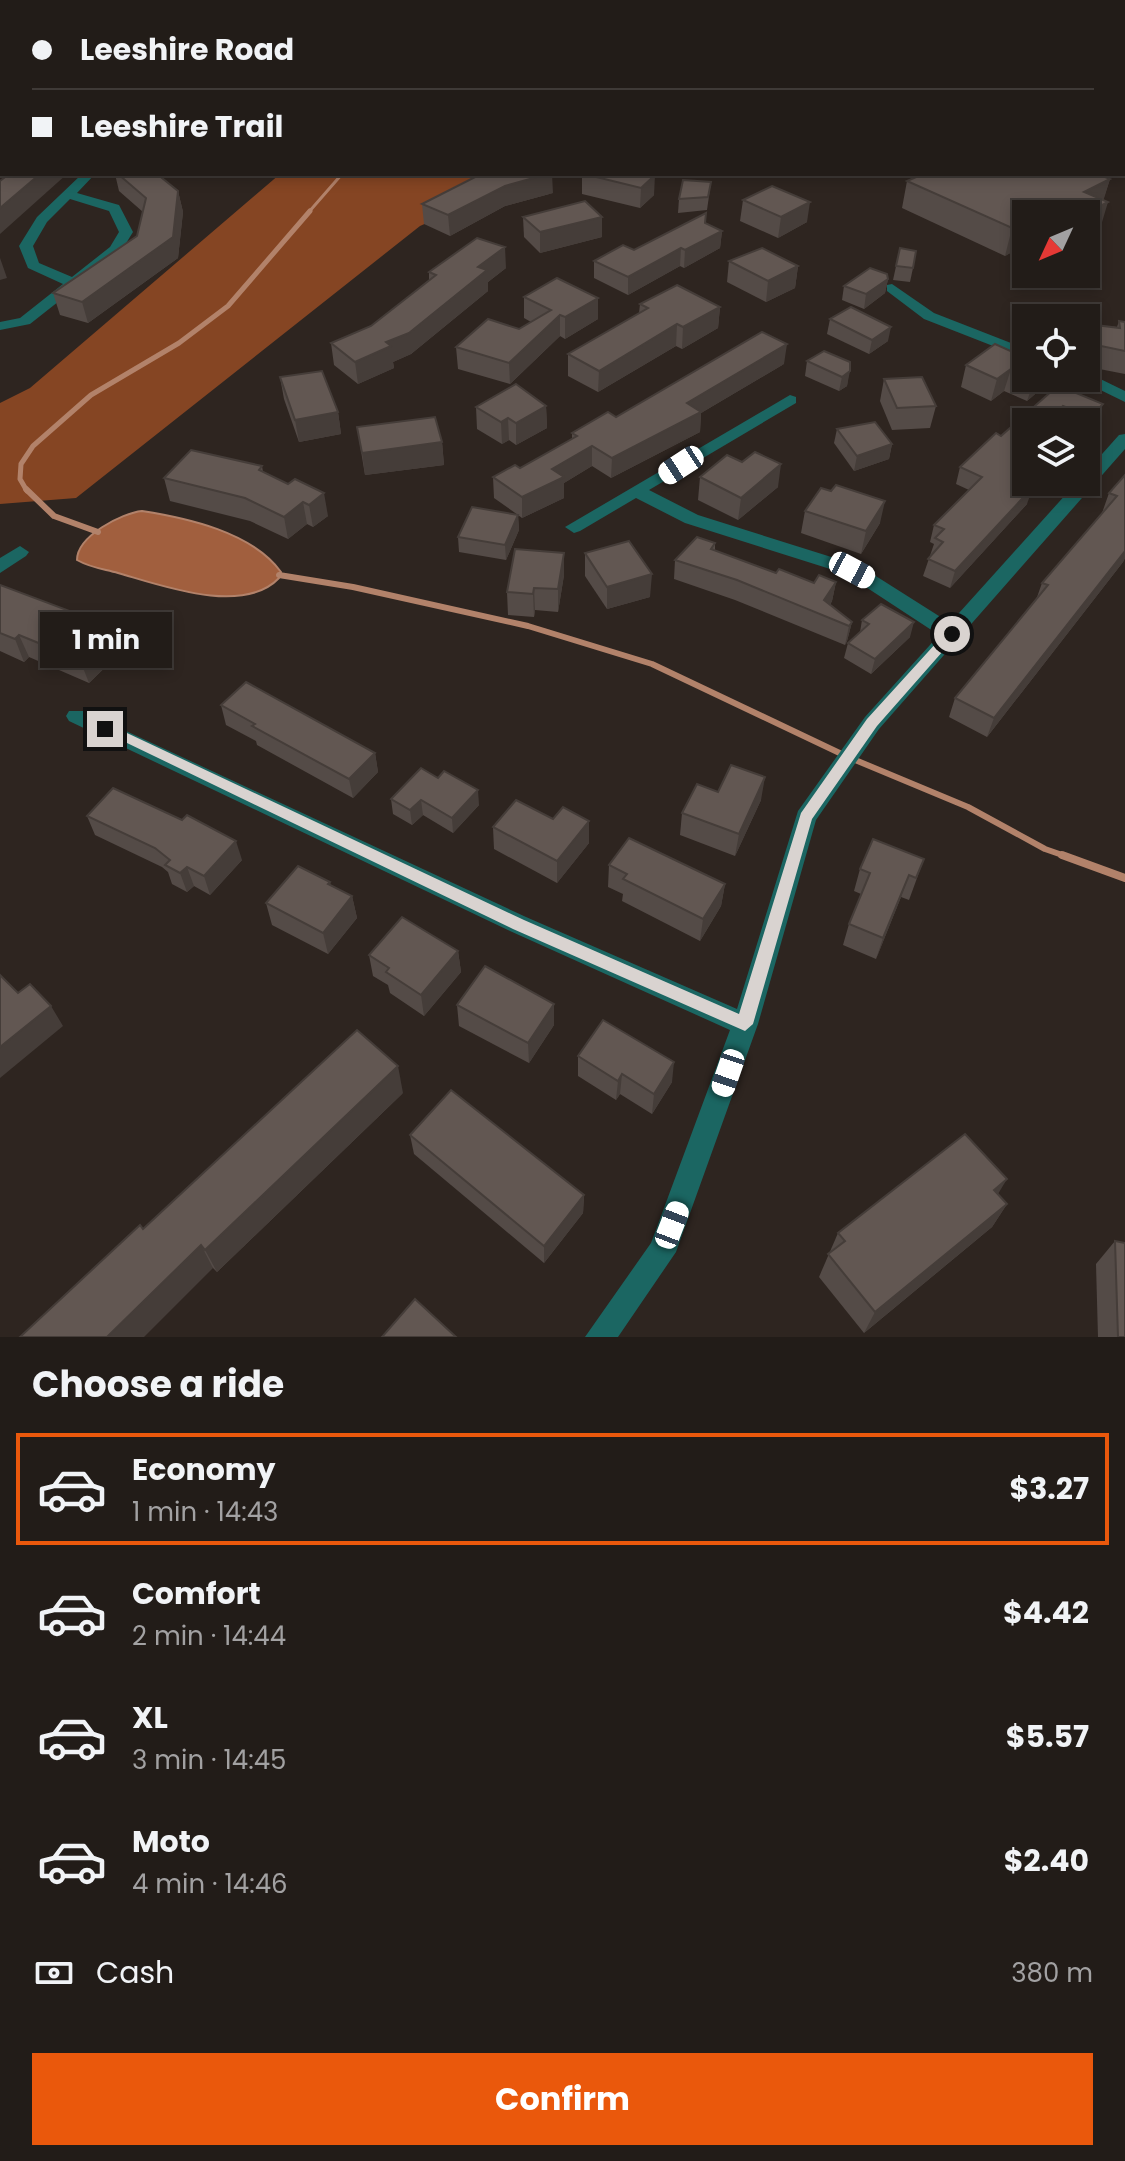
<!DOCTYPE html>
<html lang="en">
<head>
<meta charset="utf-8">
<style>
	body { margin:0; font-family:Poppins,sans-serif; background:#2a2521; color:#f1f3f6; height:100vh; display:flex; flex-direction:column; font-size:30px; white-space:nowrap }
	* { box-sizing:border-box; margin:0 }
	p { font-size:26px; color:#a2a1a2 }
	.icon { flex:none; width:44px; height:44px; fill:none; stroke:currentColor; stroke-width:2; stroke-linecap:round; stroke-linejoin:round }
	.map { position:relative; height:1337px; overflow:hidden }
	.sheet { display:flex; flex-direction:column; background:#221c18; flex:1 }
	.sheet>* { flex:none }
	.banner { position:absolute; left:0px; top:0px; width:1126px; height:176px; box-shadow:0 4px 12px #0003,0 0 0 2px #3f3a37; display:grid; align-content:center; height:176px; padding:0 32px; background:#221c18 }
	.needle { width:52px; rotate:226deg }
	.tools { position:absolute; left:1012px; top:200px; display:grid; gap:16px }
	.tools a { display:grid; place-items:center; width:88px; height:88px; border-radius:0px; background:#221c18; box-shadow:0 4px 12px #0003,0 0 0 2px #3f3a37; font-size:40px }
	.end { position:absolute; width:36px; height:36px; margin:-18px; border:10px solid #d9d3d0; background:#111; box-shadow:0 0 0 4px #111 }
	.from { border-radius:50% }
	.bubble { position:absolute; height:56px; border-radius:0px; background:#221c18; box-shadow:0 4px 12px #0003,0 0 0 2px #3f3a37; font-size:26px; font-weight:700; line-height:56px; text-align:center }
	.car { position:absolute; width:24px; height:48px; margin:-24px -12px; border-radius:10px; box-shadow:0 0 6px 2px #0007; background:linear-gradient(#fff 24%,#345 0 40%,#fff 0 76%,#345 0 86%,#fff 0) }
	.banner b { display:flex; align-items:center; gap:28px; height:76px; font-size:30px }
	.banner b+b { border-top:2px solid #3f3a37 }
	.banner i { width:20px; height:20px; background:#f1f3f6 }
	ul { padding:0; list-style:none }
	li { display:flex; align-items:center; gap:24px; height:112px; margin:0 16px 12px; padding:0 16px; border:4px solid transparent; border-radius:0px }
	li div { flex:1 }
	li b { display:block; font-size:30px }
	li em { font-style:normal; font-weight:700 }
	li.selected { border-color:#ea580c }
	li>.icon { width:72px; height:72px; stroke-width:1.5 }
	h2 { padding:0 32px; font-size:36px; line-height:96px }
	.pay { display:flex; align-items:center; gap:20px; height:88px; padding:0 32px; font-size:30px }
	.pay p { margin-inline-start:auto }
	.button { display:flex; gap:16px; margin-top:auto; padding:16px 32px }
	.button a { flex:1; height:92px; border-radius:0px; background:#ea580c; color:#fff; font-size:32px; font-weight:700; line-height:92px; text-align:center }
	.map>svg:first-child { display:block }
	.forest { fill:#854523 }
	.water { fill:#a15f3e; stroke:#b2826a; stroke-width:2 }
	.lines { fill:none; stroke-linecap:round; stroke-linejoin:round }
	.stream-far3 { stroke:#b2826a; stroke-width:3 }
	.stream-far2 { stroke:#b2826a; stroke-width:5 }
	.stream-far1 { stroke:#b2826a; stroke-width:6 }
	.stream { stroke:#b2826a; stroke-width:8 }
	.minor { fill:#1b6662; fill-rule:evenodd }
	.wall { fill:#544b47 }
	.shaded-wall { fill:#453d39 }
	.building { fill:#625752; stroke:#453d39; stroke-width:2 }
	.route { fill:#d9d3d0 }
</style>
</head>
<body>
<div class="map">
<svg width="1125" height="1337" viewBox="0 0 1125 1337">
	<rect width="100%" height="100%" fill="#2e2520"/>
	<polygon class="forest" points="280,174 537,174 420,226 76,498 0,504 0,403 30,388"/>
	<path class="water" d="M142,511C187,518 252,532 281,572L279,578C243,616 160,585 118,573C104,569 91,568 77,560C77,536 122,513 142,511Z"/>
	<g class="lines">
		<polyline class="stream-far3" points="308,213 342,174"/>
		<polyline class="stream-far2" points="27,491 20,479 21,464 33,446 91,395 179,343 228,306 310,211"/>
		<g class="stream-far1">
			<polyline points="26,489 54,516 98,532"/>
			<polyline points="279,575 353,587 528,626 652,664 848,757 968,807 1045,849 1068,857"/>
		</g>
		<polyline class="stream" points="1062,855 1125,878"/>
		<g class="minor">
			<polygon points="950,0 964,0 965,2 951,2"/>
			<rect x="1124" y="57" width="1" height="6"/>
			<rect x="0" y="108" width="2" height="8"/>
			<path d="M82,174H95L77,193L119,205L133,232L120,253L30,324L0,330V322L20,318L63,284L28,268L19,246L37,217ZM70,199L109,211L119,232L110,247L72,277L39,263L33,246L47,222Z"/>
			<polygon points="892,284 934,313 1026,349 1026,359 924,319 887,291 887,285"/>
			<polygon points="1086,372 1125,391 1125,402 1080,380 1079,378 1086,378"/>
			<polygon points="790,395 796,397 796,403 649,490 698,515 860,566 950,623 1077,482 1086,482 1086,472 1119,435 1125,434 1125,449 879,729 816,820 758,1024 676,1252 618,1337 585,1337 651,1243 730,1030 510,931 69,721 66,716 69,711 83,711 526,917 737,1009 798,811 865,717 939,635 846,574 685,523 636,498 580,531 574,533 565,527"/>
			<polygon points="20,546 29,552 26,556 0,573 0,558"/>
		</g>
	</g>
	<g class="wall">
		<polygon points="799,0 949,0 955,2 805,2"/>
		<polygon points="1107,0 1125,0 1125,24 1124,2 1107,2"/>
		<polygon points="1124,60 1125,60 1125,141 1124,140"/>
		<polygon points="115,174 157,174 178,191 183,212 178,258 88,323 60,315 53,293 137,236 143,212 119,191"/>
		<polygon points="582,174 652,174 654,195 640,208 582,194"/>
		<polygon points="1110,179 1103,200 1100,229 1086,214 1026,214 1026,244 1005,256 902,208 907,181"/>
		<polygon points="711,182 707,210 678,213 679,199"/>
		<polygon points="553,193 505,206 450,236 424,224 422,204"/>
		<polygon points="743,200 807,222 778,238 740,221"/>
		<polygon points="523,217 602,217 602,237 540,253 524,237"/>
		<polygon points="705,223 722,231 720,248 684,268 680,266 628,295 594,278 594,261 634,250"/>
		<polygon points="900,248 913,268 910,282 893,280"/>
		<polygon points="729,261 798,266 795,288 766,302 727,282"/>
		<polygon points="506,268 488,282 488,291 411,354 393,362 394,368 358,384 334,365 331,343 371,326 429,280 429,272"/>
		<polygon points="888,279 885,293 864,309 842,300 844,286"/>
		<polygon points="524,297 598,298 598,319 565,339 560,336 510,384 458,369 456,347 519,329 531,322 524,318"/>
		<polygon points="640,304 720,307 718,328 682,349 676,346 598,392 568,376 568,354 639,313"/>
		<polygon points="830,319 888,341 869,354 827,334"/>
		<polygon points="1119,321 1125,322 1125,374 1089,367 1087,346 1095,325 1117,327"/>
		<polygon points="1026,358 1026,378 1045,378 1041,389 1027,401 1004,391 991,401 961,387 966,365"/>
		<polygon points="807,361 850,362 847,386 839,391 805,376"/>
		<polygon points="784,364 701,413 700,432 611,478 592,466 564,483 564,498 522,518 518,515 519,530 506,560 459,552 458,537 518,515 494,498 493,477 520,468 572,439 572,433 616,417"/>
		<polygon points="280,377 338,412 341,434 299,442 284,399"/>
		<polygon points="884,379 936,406 930,428 892,430 880,401"/>
		<polygon points="1080,390 1078,394 1097,421 1086,432 1086,422 1026,422 1026,479 1023,482 1027,504 950,588 923,576 934,544 930,542 934,525 969,490 956,484 960,467 1001,436"/>
		<polygon points="546,406 547,428 516,445 509,440 502,444 477,429 476,407"/>
		<polygon points="357,427 442,442 444,465 365,475"/>
		<polygon points="837,429 892,444 889,459 854,471 834,443"/>
		<polygon points="262,466 263,472 328,516 313,527 307,524 288,539 250,521 170,501 164,478"/>
		<polygon points="1125,475 1125,558 1123,562 987,737 949,717 955,698 1036,600 1042,583 1102,513 1109,493"/>
		<polygon points="700,477 778,487 738,520 698,500"/>
		<polygon points="805,511 880,523 861,554 801,533"/>
		<polygon points="715,543 715,551 776,573 814,583 836,582 832,601 830,605 852,622 847,641 845,645 735,600 674,579 675,560"/>
		<polygon points="585,553 650,597 607,609 585,576"/>
		<polygon points="564,575 558,612 535,610 534,617 508,615 507,592"/>
		<polygon points="0,585 115,628 123,650 89,683 29,657 24,662 0,651"/>
		<polygon points="862,620 910,637 871,674 844,658 848,643 860,632"/>
		<polygon points="221,705 375,753 378,772 353,798 257,745 256,741 226,725"/>
		<polygon points="421,768 479,805 453,833 423,815 412,825 393,814 391,799"/>
		<polygon points="718,792 761,800 735,856 680,835 682,813"/>
		<polygon points="87,816 242,860 210,895 194,886 187,892 172,884 168,872 162,867 95,835"/>
		<polygon points="553,819 589,821 589,843 557,883 494,849 493,827"/>
		<polygon points="924,859 909,900 901,897 876,959 843,945 849,924 861,894 854,891 860,869"/>
		<polygon points="609,865 725,884 721,906 700,941 622,901 623,894 608,887"/>
		<polygon points="330,882 331,886 352,896 357,918 328,954 272,925 266,903"/>
		<polygon points="458,951 461,972 424,1016 390,993 388,985 373,976 369,955"/>
		<polygon points="457,1005 554,1025 529,1063 459,1026"/>
		<polygon points="578,1056 672,1082 652,1114 620,1094 616,1100 578,1076"/>
		<polygon points="403,1093 217,1272 213,1268 143,1229"/>
		<polygon points="410,1135 584,1195 583,1213 544,1263 414,1154"/>
		<polygon points="998,1194 1007,1204 992,1227 864,1333 819,1277 838,1233"/>
		<polygon points="1115,1241 1125,1337 1098,1337 1096,1264"/>
	</g>
	<g class="shaded-wall">
		<polygon points="77,0 105,0 105,2 75,2"/>
		<polygon points="2,47 2,77 0,79 0,49"/>
		<polygon points="40,174 67,174 0,234 0,208"/>
		<polygon points="548,174 552,174 553,193 505,206 450,236 448,215 505,186"/>
		<polygon points="655,175 654,195 640,208 641,188"/>
		<polygon points="1110,179 1102,205 1108,202 1100,229 1086,236 1084,192"/>
		<polygon points="178,191 183,212 178,258 88,323 82,302"/>
		<polygon points="810,202 807,222 778,238 781,217"/>
		<polygon points="602,217 602,237 540,253 540,232"/>
		<polygon points="1026,221 1026,244 1005,256 1012,228"/>
		<polygon points="722,231 720,248 684,268 685,250"/>
		<polygon points="505,247 506,268 488,282 488,291 411,354 393,362 394,368 358,384 355,362 386,342 478,267"/>
		<polygon points="681,248 680,266 628,295 628,277"/>
		<polygon points="0,258 7,278 0,280"/>
		<polygon points="798,266 795,288 766,302 768,281"/>
		<polygon points="888,279 885,293 864,309 866,294"/>
		<polygon points="598,298 598,319 565,339 565,317"/>
		<polygon points="720,307 718,328 682,349 683,327"/>
		<polygon points="560,315 560,336 510,384 509,363"/>
		<polygon points="677,324 676,346 598,392 599,371"/>
		<polygon points="891,327 888,341 869,354 872,340"/>
		<polygon points="787,344 784,364 701,413 700,432 611,478 612,458 687,403"/>
		<polygon points="1011,369 1004,391 991,401 997,379"/>
		<polygon points="850,371 847,386 839,391 842,377"/>
		<polygon points="1035,378 1045,378 1041,389 1027,401"/>
		<polygon points="1103,404 1097,421 1086,432 1090,417"/>
		<polygon points="546,406 547,428 516,445 516,423"/>
		<polygon points="1063,406 1057,422 1046,422"/>
		<polygon points="338,412 341,434 299,442 295,420"/>
		<polygon points="508,418 509,440 502,444 501,422"/>
		<polygon points="442,442 444,465 365,475 362,453"/>
		<polygon points="892,444 889,459 854,471 857,456"/>
		<polygon points="592,446 592,466 564,483 564,498 522,518 522,497 552,469"/>
		<polygon points="781,464 778,487 738,520 741,498"/>
		<polygon points="1026,468 1026,479 1010,496 1015,479"/>
		<polygon points="1033,487 1027,504 950,588 955,571"/>
		<polygon points="324,493 328,516 313,527 309,505"/>
		<polygon points="885,501 880,523 861,554 866,531"/>
		<polygon points="303,502 307,524 288,539 284,517"/>
		<polygon points="518,515 519,530 506,560 505,545"/>
		<polygon points="1125,551 1125,558 1123,562 987,737 994,718"/>
		<polygon points="564,553 564,575 558,612 558,589"/>
		<polygon points="652,574 650,597 607,609 607,587"/>
		<polygon points="836,582 832,601 823,615 824,600"/>
		<polygon points="534,588 535,610 534,617 533,594"/>
		<polygon points="852,622 847,641 845,645 849,626"/>
		<polygon points="914,622 910,637 871,674 875,659"/>
		<polygon points="115,628 123,650 89,683 80,660"/>
		<polygon points="19,635 29,657 24,662 15,639"/>
		<polygon points="375,753 378,772 353,798 349,779"/>
		<polygon points="765,777 761,800 735,856 739,834"/>
		<polygon points="478,790 479,805 453,833 452,818"/>
		<polygon points="421,800 423,815 412,825 410,810"/>
		<polygon points="589,821 589,843 557,883 557,861"/>
		<polygon points="236,841 242,860 210,895 204,876"/>
		<polygon points="187,867 194,886 187,892 180,873"/>
		<polygon points="909,875 901,897 876,959 883,938"/>
		<polygon points="725,884 721,906 700,941 703,919"/>
		<polygon points="352,896 357,918 328,954 323,933"/>
		<polygon points="458,951 461,972 424,1016 421,995"/>
		<polygon points="554,1004 554,1025 529,1063 528,1043"/>
		<polygon points="51,1006 63,1026 0,1078 0,1047"/>
		<polygon points="674,1062 672,1082 652,1114 654,1094"/>
		<polygon points="398,1066 403,1093 217,1272 205,1250"/>
		<polygon points="622,1074 620,1094 616,1100 618,1081"/>
		<polygon points="1007,1179 992,1204 994,1190"/>
		<polygon points="584,1195 583,1213 544,1263 544,1246"/>
		<polygon points="1007,1204 992,1227 864,1333 875,1312"/>
		<polygon points="201,1245 213,1268 144,1337 107,1337"/>
	</g>
	<g class="building">
		<polygon points="0,0 77,0 75,2 2,2 2,47 0,49"/>
		<polygon points="866,0 949,0 955,2 871,2"/>
		<polygon points="1124,60 1125,60 1125,113 1124,112"/>
		<polygon points="9,174 40,174 0,208 0,181"/>
		<polygon points="118,174 157,174 178,191 173,237 82,302 53,293 137,236 146,198"/>
		<polygon points="481,174 548,174 505,186 448,215 422,204"/>
		<polygon points="584,174 652,174 655,175 641,188"/>
		<polygon points="923,174 1098,174 1110,179 1084,192 1108,202 1085,214 1026,214 1026,221 1012,228 907,181"/>
		<polygon points="683,180 711,182 708,197 679,199"/>
		<polygon points="772,186 810,202 781,217 743,200"/>
		<polygon points="585,201 602,217 540,232 523,217"/>
		<polygon points="706,213 705,223 722,231 685,250 681,248 628,277 594,261 623,245 634,250"/>
		<polygon points="477,238 505,247 478,267 487,270 409,333 386,342 391,346 355,362 331,343 371,326 436,275 429,272"/>
		<polygon points="762,248 798,266 768,281 729,261"/>
		<polygon points="900,248 916,251 913,268 896,266"/>
		<polygon points="870,268 887,274 888,279 866,294 844,286"/>
		<polygon points="557,278 598,298 565,317 560,315 509,363 456,347 488,319 519,329 551,310 524,297"/>
		<polygon points="677,285 720,307 683,327 677,324 599,371 568,354 648,308 640,304"/>
		<polygon points="851,307 891,327 872,340 830,319"/>
		<polygon points="1119,321 1125,322 1125,351 1096,345 1095,325 1120,328"/>
		<polygon points="762,332 787,344 687,403 701,412 612,458 592,446 552,469 564,477 522,497 493,477 515,465 520,468 577,436 572,433 608,412 616,417"/>
		<polygon points="995,344 1026,358 1026,376 1011,369 997,379 966,365"/>
		<polygon points="824,351 850,362 850,371 842,377 807,361"/>
		<polygon points="322,371 338,412 295,420 280,377"/>
		<polygon points="922,377 936,406 897,408 884,379"/>
		<polygon points="1062,382 1080,390 1076,393 1103,404 1090,417 1063,406 1046,422 1026,422 1026,468 1015,479 1033,487 955,571 928,559 943,542 935,538 944,529 934,525 982,477 960,467 996,433 1001,436"/>
		<polygon points="516,384 546,406 516,423 508,418 501,422 476,407"/>
		<polygon points="435,417 442,442 362,453 357,427"/>
		<polygon points="875,422 892,444 857,456 837,429"/>
		<polygon points="191,450 262,466 259,470 288,484 295,479 324,493 309,505 303,502 284,517 245,498 164,478"/>
		<polygon points="755,452 781,464 741,498 700,477 727,455 742,462"/>
		<polygon points="1125,475 1125,551 994,718 955,698 1048,585 1042,583 1117,496 1109,493"/>
		<polygon points="836,485 885,501 866,531 805,511 821,488 831,491"/>
		<polygon points="472,507 518,515 505,545 458,537"/>
		<polygon points="697,537 715,543 711,549 776,573 779,569 814,583 819,575 836,582 824,600 852,622 849,626 737,580 675,560"/>
		<polygon points="629,541 652,574 607,587 585,553"/>
		<polygon points="515,549 564,553 558,589 534,588 533,594 507,592"/>
		<polygon points="0,585 115,628 80,660 19,635 15,639 0,633"/>
		<polygon points="881,604 914,622 875,659 848,643 869,624 862,620"/>
		<polygon points="246,682 375,753 349,779 252,726 255,724 221,705"/>
		<polygon points="731,765 765,777 739,834 682,813 697,784 718,792"/>
		<polygon points="421,768 438,778 444,771 478,790 452,818 421,800 410,810 391,799"/>
		<polygon points="113,788 182,820 187,815 236,841 204,876 187,867 180,873 165,865 170,860 155,848 87,816"/>
		<polygon points="516,800 553,819 563,807 589,821 557,861 493,827"/>
		<polygon points="629,838 725,884 703,919 623,879 627,874 609,865"/>
		<polygon points="873,839 924,859 916,878 909,875 883,938 849,924 870,873 860,869"/>
		<polygon points="298,866 330,882 328,884 352,896 323,933 266,903"/>
		<polygon points="402,917 458,951 421,995 386,972 389,968 369,955"/>
		<polygon points="485,966 554,1004 528,1043 457,1005"/>
		<polygon points="0,975 18,993 30,984 51,1006 0,1047"/>
		<polygon points="603,1020 674,1062 654,1094 622,1074 618,1081 578,1056"/>
		<polygon points="357,1030 398,1066 205,1250 201,1245 107,1337 20,1337 140,1225 143,1229"/>
		<polygon points="451,1090 584,1195 544,1246 410,1135"/>
		<polygon points="965,1134 1007,1179 994,1190 1007,1204 875,1312 828,1254 845,1241 838,1233"/>
		<polygon points="1115,1241 1125,1243 1125,1337 1118,1337"/>
		<polygon points="415,1299 456,1337 382,1337"/>
	</g>
	<polygon class="route" points="947,631 958,634 877,726 812,819 753,1024 745,1031 513,929 98,729 100,725 110,725 524,920 739,1014 801,813 867,719"/>
</svg>
<div class="tools">
<a><svg class="needle" viewBox="-14 -14 28 28"><path d="M0-13l5 13h-10z" fill="#e53935"/><path d="M0 13l5-13h-10z" fill="#a2a1a2"/></svg></a>
<a><svg class="icon" aria-label="locate" viewBox="0 0 24 24"><circle cx="12" cy="12" r="6"/><path d="M12 2v4M12 18v4M2 12h4M18 12h4"/></svg></a>
<a><svg class="icon" aria-label="layers" viewBox="0 0 24 24"><path d="M12 4l9 5-9 5-9-5zM3 14l9 5 9-5"/></svg></a>
</div>
<i class="end from" style="left:952px;top:634px"></i>
<i class="end" style="left:105px;top:729px"></i>
<div class="bubble" style="left:40px;top:612px;width:132px">1 min</div>
<i class="car" style="left:681px;top:465px;rotate:237deg"></i>
<i class="car" style="left:852px;top:570px;rotate:118deg"></i>
<i class="car" style="left:728px;top:1073px;rotate:199deg"></i>
<i class="car" style="left:672px;top:1225px;rotate:21deg"></i>
<div class="banner">
<b><i class="from"></i>Leeshire Road</b>
<b><i></i>Leeshire Trail</b>
</div>
</div>
<section class="sheet">
<h2>Choose a ride</h2>
<ul>
<li class="selected"><svg class="icon" aria-label="car" viewBox="0 0 24 24"><path d="M5 17H2v-5l4-1 3-4h7l3 4 3 1v5h-3M9 17h6M6 11h13"/><circle cx="7" cy="17" r="2"/><circle cx="17" cy="17" r="2"/></svg><div><b>Economy</b><p>1 min · 14:43</p></div><em>$3.27</em></li>
<li><svg class="icon" aria-label="car" viewBox="0 0 24 24"><path d="M5 17H2v-5l4-1 3-4h7l3 4 3 1v5h-3M9 17h6M6 11h13"/><circle cx="7" cy="17" r="2"/><circle cx="17" cy="17" r="2"/></svg><div><b>Comfort</b><p>2 min · 14:44</p></div><em>$4.42</em></li>
<li><svg class="icon" aria-label="car" viewBox="0 0 24 24"><path d="M5 17H2v-5l4-1 3-4h7l3 4 3 1v5h-3M9 17h6M6 11h13"/><circle cx="7" cy="17" r="2"/><circle cx="17" cy="17" r="2"/></svg><div><b>XL</b><p>3 min · 14:45</p></div><em>$5.57</em></li>
<li><svg class="icon" aria-label="car" viewBox="0 0 24 24"><path d="M5 17H2v-5l4-1 3-4h7l3 4 3 1v5h-3M9 17h6M6 11h13"/><circle cx="7" cy="17" r="2"/><circle cx="17" cy="17" r="2"/></svg><div><b>Moto</b><p>4 min · 14:46</p></div><em>$2.40</em></li>
</ul>
<div class="pay"><svg class="icon" aria-label="cash" viewBox="0 0 24 24"><path d="M3 7h18v10H3z"/><circle cx="12" cy="12" r="2"/></svg>Cash<p>380 m</p></div>
<div class="button"><a>Confirm</a></div>
</section>
</body>
</html>
